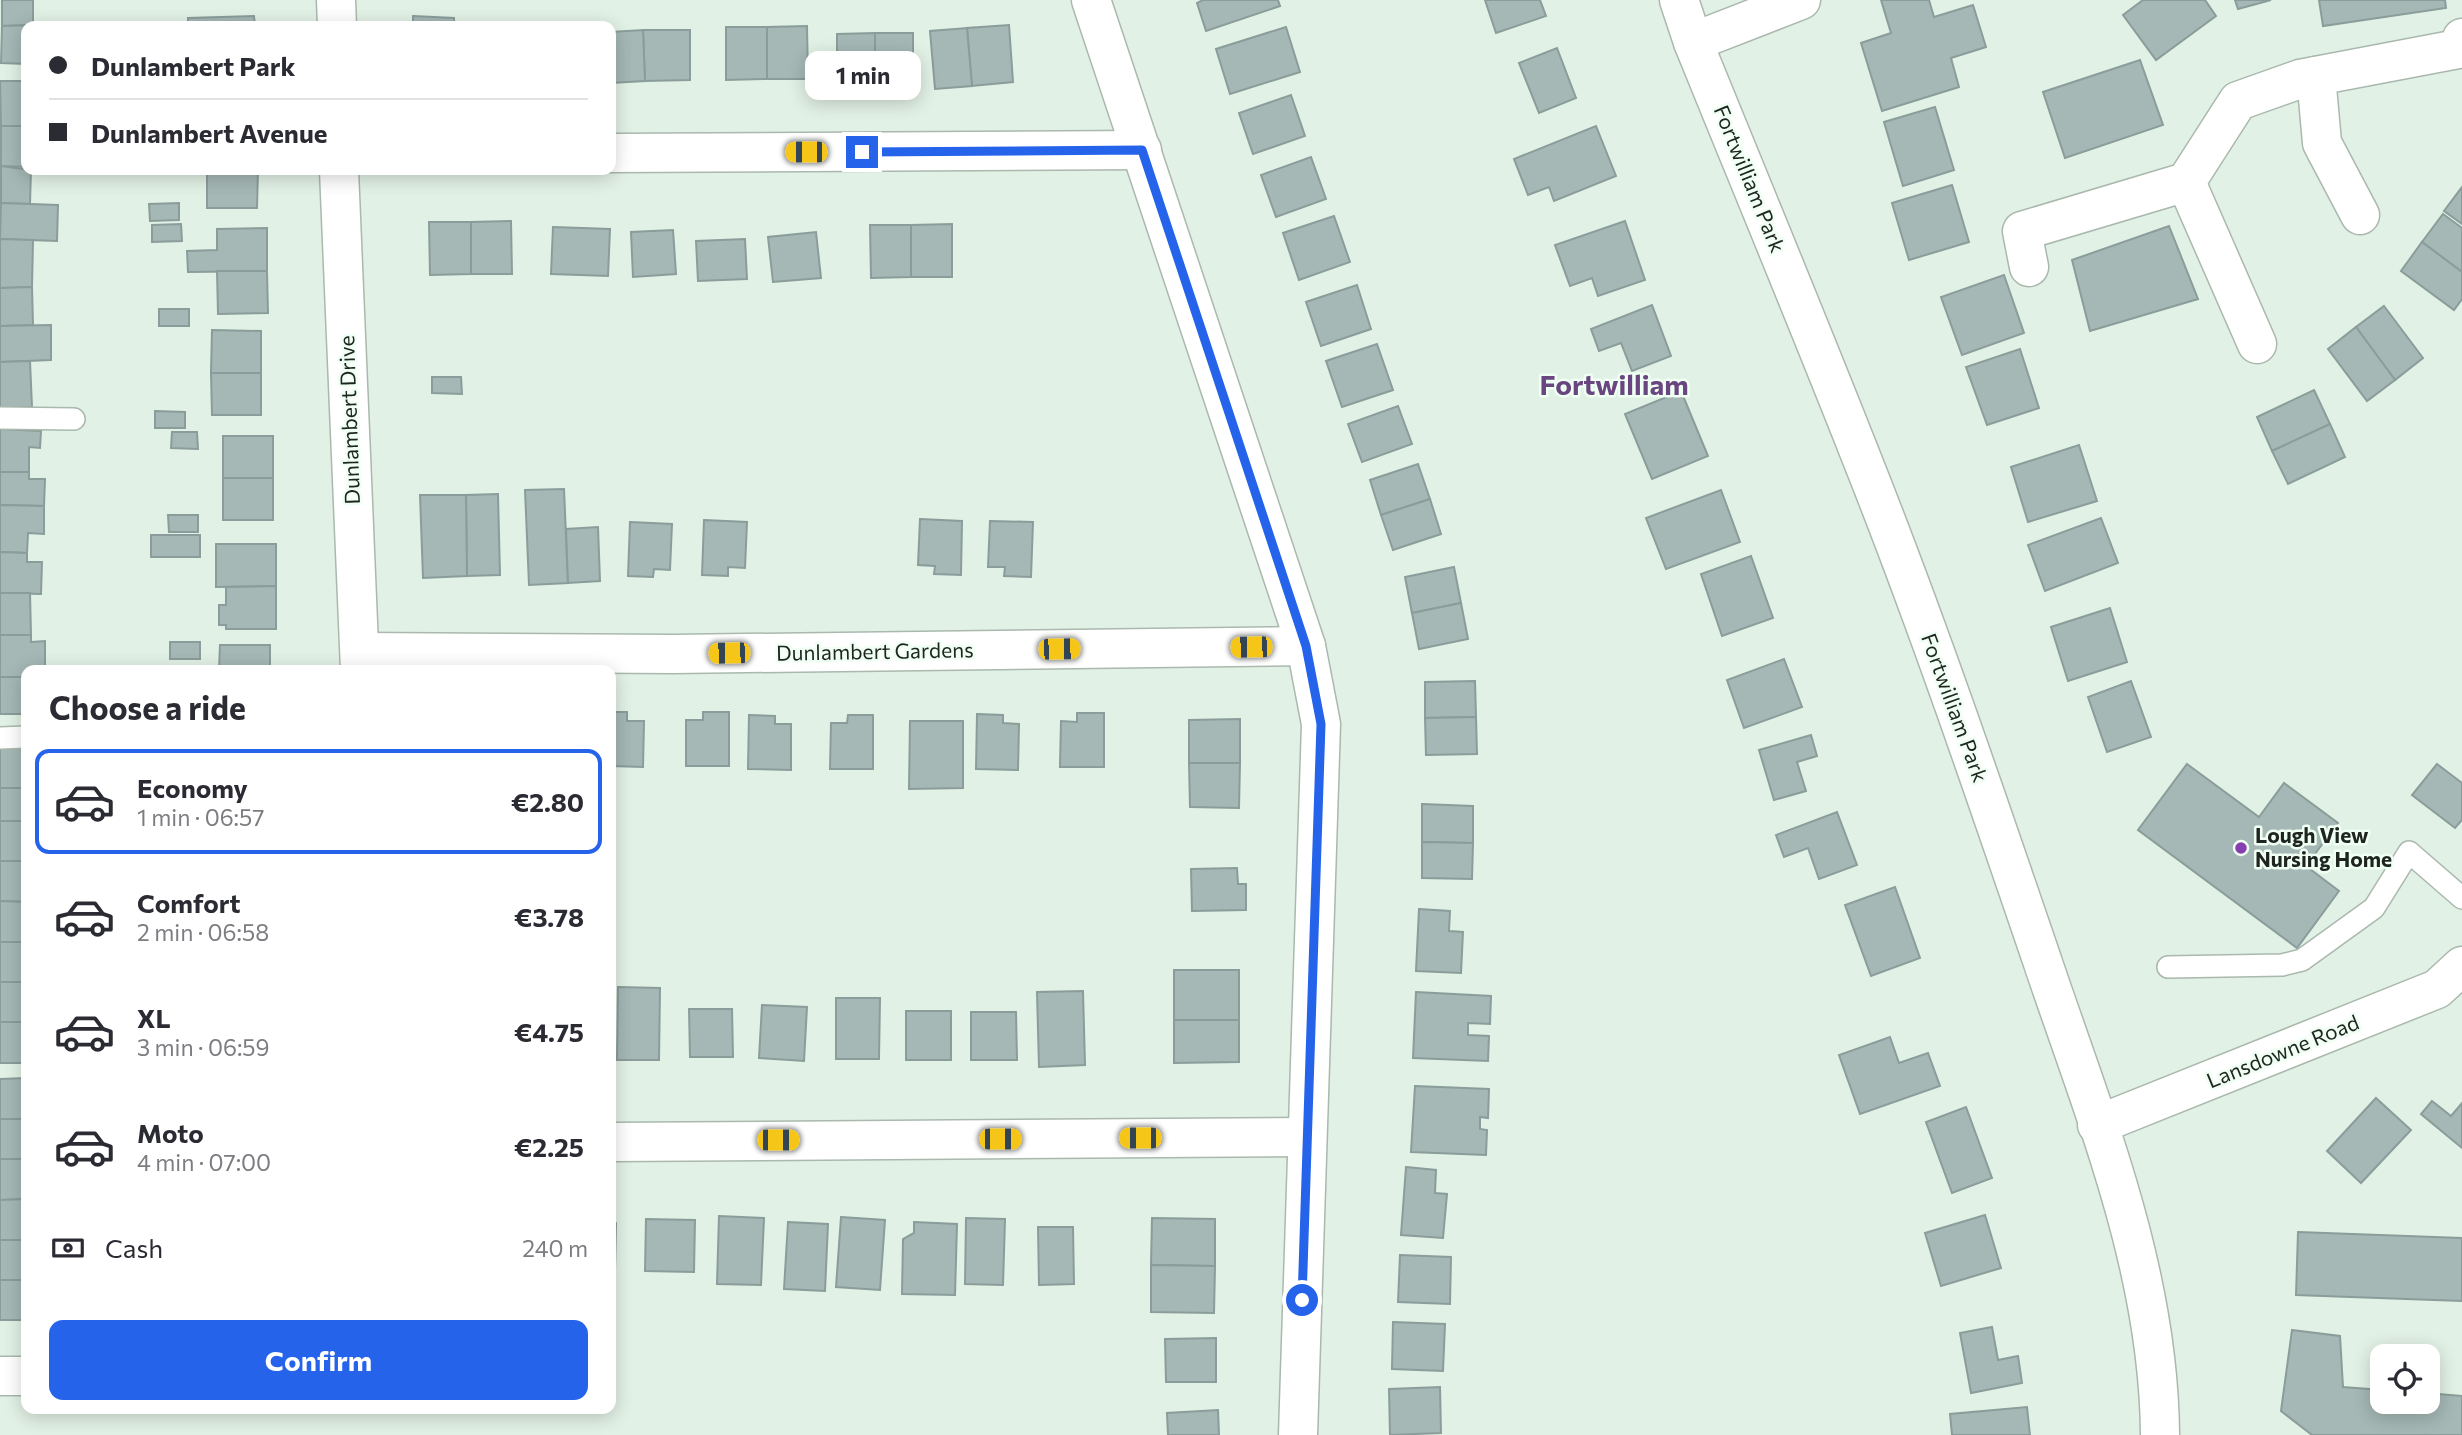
<!DOCTYPE html>
<html lang="en">
<head>
<meta charset="utf-8">
<style>
	body { margin:0; font-family:Commissioner,sans-serif; background:#f7f7f7; color:#2b2b33; height:100vh; display:flex; flex-direction:column; font-size:26px; white-space:nowrap }
	* { box-sizing:border-box; margin:0 }
	p { font-size:23px; color:#7c7c81 }
	.icon { flex:none; width:38px; height:38px; fill:none; stroke:currentColor; stroke-width:2; stroke-linecap:round; stroke-linejoin:round }
	.map { position:relative; flex:1; overflow:hidden }
	.drawer { position:absolute; left:21px; top:665px; width:595px; height:749px; display:flex; flex-direction:column; background:#fff; border-radius:14px; box-shadow:0 4px 18px #0003 }
	.drawer>* { flex:none }
	.banner { position:absolute; left:21px; top:21px; width:595px; height:154px; border-radius:14px; box-shadow:0 4px 18px #0003; display:grid; align-content:center; height:154px; padding:0 28px; background:#fff }
	.buttons { position:absolute; left:2370px; top:1344px; display:grid; gap:14px }
	.buttons a { display:grid; place-items:center; width:70px; height:70px; border-radius:14px; background:#fff; box-shadow:0 4px 18px #0003; font-size:35px }
	.end { position:absolute; width:32px; height:32px; margin:-16px; border:9px solid #2563eb; background:#fff; box-shadow:0 0 0 4px #fff }
	.from { border-radius:50% }
	.bubble { position:absolute; height:49px; border-radius:14px; background:#fff; box-shadow:0 4px 18px #0003; font-size:23px; font-weight:700; line-height:49px; text-align:center }
	.car { position:absolute; width:21px; height:42px; margin:-21px -10px; border-radius:9px; box-shadow:0 0 5px 2px #0007; background:linear-gradient(#f5c518 24%,#345 0 40%,#f5c518 0 76%,#345 0 86%,#f5c518 0) }
	.banner b { display:flex; align-items:center; gap:24px; height:66px; font-size:26px }
	.banner b+b { border-top:2px solid #e1e1e2 }
	.banner i { width:18px; height:18px; background:#2b2b33 }
	ul { padding:0; list-style:none }
	li { display:flex; align-items:center; gap:21px; height:105px; margin:0 14px 10px; padding:0 14px; border:4px solid transparent; border-radius:14px }
	li div { flex:1 }
	li b { display:block; font-size:26px }
	li em { font-style:normal; font-weight:700 }
	li.current { border-color:#2563eb }
	li>.icon { width:63px; height:63px; stroke-width:1.5 }
	h2 { padding:0 28px; font-size:32px; line-height:84px }
	.pay { display:flex; align-items:center; gap:18px; height:77px; padding:0 28px; font-size:26px }
	.pay p { margin-inline-start:auto }
	.cta { display:flex; gap:14px; margin-top:auto; padding:14px 28px }
	.cta a { flex:1; height:80px; border-radius:14px; background:#2563eb; color:#fff; font-size:28px; font-weight:700; line-height:80px; text-align:center }
	.map>svg:first-child { display:block }
	.building { fill:#a5b8b5; stroke:#8a9d9a; stroke-width:2 }
	.lines { fill:none; stroke-linecap:round; stroke-linejoin:round }
	.service-casing { stroke:#aab8ad; stroke-width:24 }
	.minor-casing { stroke:#aab8ad; stroke-width:41 }
	.tertiary-casing { stroke:#aab8ad; stroke-width:41 }
	.service { stroke:#fff; stroke-width:21 }
	.minor { stroke:#fff; stroke-width:38 }
	.tertiary { stroke:#fff; stroke-width:38 }
	.route { stroke:#2563eb; stroke-width:9 }
	.poi-dot { fill:#873eb0; stroke:#effff3; stroke-width:2.5 }
	.labels { text-anchor:middle; stroke-width:5; stroke-linejoin:round; paint-order:stroke }
	.street-label { font-size:21px; fill:#1f2420; stroke:#effff3 }
	.poi-label { font-size:21px; font-weight:bold; fill:#1f2420; stroke:#effff3; text-anchor:start }
	.district-label { font-size:28px; font-weight:bold; fill:#694680; stroke:#effff3 }
</style>
</head>
<body>
<div class="map">
<svg width="2462" height="1435" viewBox="0 0 2462 1435">
	<rect width="100%" height="100%" fill="#e2f1e5"/>
	<g class="building">
		<polygon points="2,0 33,0 33,25 2,26"/>
		<polygon points="1278,0 1280,6 1206,31 1197,3 1203,0"/>
		<polygon points="1485,0 1540,0 1546,16 1496,33"/>
		<polygon points="1881,0 1929,0 1934,17 1973,5 1986,47 1951,58 1959,87 1882,111 1861,43 1891,33"/>
		<polygon points="2143,0 2205,0 2216,16 2156,60 2123,15"/>
		<polygon points="2235,0 2271,0 2238,9"/>
		<polygon points="2319,0 2445,0 2446,8 2323,26"/>
		<polygon points="254,16 255,26 188,26 188,18"/>
		<polygon points="413,16 454,18 454,26 413,26"/>
		<polygon points="33,25 26,26 26,64 1,63 2,26"/>
		<polygon points="1009,25 1013,82 972,86 967,28"/>
		<polygon points="807,26 808,79 767,79 767,27"/>
		<polygon points="726,27 767,27 767,79 726,80"/>
		<polygon points="1286,27 1300,72 1230,94 1216,49"/>
		<polygon points="967,28 972,86 935,89 930,31"/>
		<polygon points="643,30 690,30 690,80 645,81"/>
		<polygon points="643,30 645,81 611,83 611,32"/>
		<rect x="875" y="33" width="38" height="57"/>
		<polygon points="875,33 875,90 837,91 837,34"/>
		<polygon points="1557,48 1576,98 1539,113 1519,63"/>
		<polygon points="2140,60 2163,125 2065,158 2043,92"/>
		<polygon points="0,81 26,81 26,126 1,126"/>
		<polygon points="1291,95 1305,136 1253,154 1239,113"/>
		<polygon points="1935,107 1954,170 1903,186 1884,122"/>
		<polygon points="1,126 26,126 26,167 1,166"/>
		<polygon points="1596,126 1616,176 1554,201 1549,187 1528,195 1514,159"/>
		<polygon points="1311,157 1326,199 1276,217 1261,175"/>
		<polygon points="1,166 31,170 30,204 1,203"/>
		<polygon points="207,170 258,170 257,208 207,208"/>
		<polygon points="1952,185 1969,242 1909,260 1892,203"/>
		<polygon points="2462,187 2462,224 2444,211"/>
		<polygon points="1,203 58,205 57,241 0,239"/>
		<polygon points="179,203 179,220 150,221 149,204"/>
		<polygon points="2443,214 2462,228 2462,272 2422,242"/>
		<polygon points="1334,216 1350,262 1299,280 1283,233"/>
		<polygon points="511,221 512,274 471,274 471,222"/>
		<polygon points="1625,221 1645,280 1598,296 1592,278 1570,286 1555,245"/>
		<polygon points="429,222 471,222 471,274 430,275"/>
		<polygon points="181,224 182,241 152,242 152,225"/>
		<polygon points="952,224 952,277 911,277 911,225"/>
		<polygon points="870,225 911,225 911,277 871,278"/>
		<polygon points="2169,226 2198,299 2090,331 2072,260"/>
		<polygon points="553,227 610,229 608,276 551,274"/>
		<polygon points="267,228 267,271 188,272 187,251 217,250 217,229"/>
		<polygon points="673,230 676,274 633,277 631,232"/>
		<polygon points="816,232 821,278 773,282 768,237"/>
		<polygon points="0,239 33,240 32,287 0,288"/>
		<polygon points="745,239 747,279 698,281 696,241"/>
		<polygon points="2422,242 2462,272 2462,299 2454,310 2401,271"/>
		<polygon points="217,271 267,271 268,313 218,314"/>
		<polygon points="2004,275 2024,333 1962,355 1941,297"/>
		<polygon points="1357,285 1371,329 1321,346 1306,302"/>
		<polygon points="32,287 33,325 0,326 0,288"/>
		<polygon points="1652,305 1671,356 1632,371 1621,343 1599,351 1591,329"/>
		<polygon points="2384,306 2423,358 2395,380 2356,327"/>
		<rect x="159" y="309" width="30" height="17"/>
		<polygon points="51,325 51,360 0,362 0,326"/>
		<polygon points="2356,327 2395,380 2367,401 2328,349"/>
		<polygon points="212,330 261,331 261,373 211,373"/>
		<polygon points="1377,344 1393,390 1342,407 1326,361"/>
		<polygon points="2020,349 2039,408 1987,425 1966,367"/>
		<polygon points="30,361 32,407 0,408 0,362"/>
		<polygon points="211,373 261,373 261,415 212,415"/>
		<polygon points="432,377 461,377 462,394 432,393"/>
		<polygon points="2314,390 2330,424 2272,451 2257,417"/>
		<polygon points="1681,391 1708,456 1652,479 1625,414"/>
		<polygon points="1398,406 1412,444 1362,462 1348,424"/>
		<polygon points="155,411 185,412 185,428 155,428"/>
		<polygon points="2330,424 2345,457 2288,484 2272,451"/>
		<polygon points="0,429 41,431 40,448 29,447 29,472 0,472"/>
		<polygon points="172,432 197,432 198,449 171,448"/>
		<rect x="223" y="436" width="50" height="42"/>
		<polygon points="2079,445 2097,501 2028,522 2011,467"/>
		<polygon points="1418,464 1430,499 1381,515 1370,480"/>
		<polygon points="0,472 29,472 29,479 45,479 44,506 0,505"/>
		<rect x="223" y="478" width="50" height="42"/>
		<polygon points="564,489 568,583 529,585 525,490"/>
		<polygon points="1721,490 1740,542 1666,569 1646,518"/>
		<polygon points="498,494 500,575 467,576 466,495"/>
		<polygon points="420,495 466,495 467,576 423,578"/>
		<polygon points="1430,499 1441,534 1393,550 1381,515"/>
		<polygon points="0,505 44,506 44,534 28,533 27,553 0,552"/>
		<polygon points="168,515 198,515 198,532 169,532"/>
		<polygon points="2101,518 2118,563 2045,591 2028,545"/>
		<polygon points="920,519 962,521 961,575 934,574 935,566 918,565"/>
		<polygon points="704,520 747,522 745,568 728,567 728,576 702,575"/>
		<polygon points="990,521 1033,522 1031,577 1004,576 1005,567 988,567"/>
		<polygon points="630,522 672,524 670,570 654,569 653,577 628,576"/>
		<polygon points="598,527 600,581 568,583 566,529"/>
		<rect x="151" y="535" width="49" height="22"/>
		<polygon points="216,544 276,544 276,586 216,587"/>
		<polygon points="0,552 27,553 27,562 42,562 41,594 0,593"/>
		<polygon points="1751,556 1773,618 1722,636 1701,574"/>
		<polygon points="1454,567 1461,603 1412,613 1405,577"/>
		<polygon points="276,586 276,629 226,629 226,625 219,625 219,605 226,605 226,587"/>
		<polygon points="0,593 30,593 31,635 0,635"/>
		<polygon points="1461,603 1468,639 1419,649 1412,613"/>
		<polygon points="2110,608 2127,662 2068,681 2051,627"/>
		<polygon points="0,635 31,635 31,642 45,641 45,667 31,667 31,670 26,670 26,677 0,677"/>
		<rect x="170" y="642" width="30" height="17"/>
		<polygon points="220,645 270,645 270,670 219,670"/>
		<polygon points="1784,659 1802,707 1744,728 1727,680"/>
		<rect x="0" y="677" width="26" height="37"/>
		<polygon points="1475,681 1476,717 1425,718 1425,682"/>
		<polygon points="2131,681 2151,737 2107,752 2088,697"/>
		<polygon points="611,712 627,712 627,721 644,721 643,767 611,766"/>
		<polygon points="703,712 729,712 729,766 686,766 686,720 703,720"/>
		<polygon points="1077,713 1104,713 1104,767 1060,767 1061,721 1077,722"/>
		<polygon points="977,714 1003,715 1003,723 1019,724 1018,770 976,769"/>
		<polygon points="749,715 775,716 775,724 791,724 791,770 748,769"/>
		<polygon points="848,715 873,715 873,769 830,769 831,723 847,723"/>
		<polygon points="1476,717 1477,754 1426,755 1425,718"/>
		<polygon points="1240,719 1240,763 1189,763 1189,720"/>
		<polygon points="910,721 963,721 963,788 909,789"/>
		<polygon points="1811,735 1817,756 1797,762 1806,791 1774,800 1759,750"/>
		<rect x="0" y="742" width="26" height="46"/>
		<polygon points="1189,763 1240,763 1239,808 1190,807"/>
		<polygon points="2187,764 2259,817 2284,783 2338,823 2306,866 2339,891 2297,948 2138,830"/>
		<polygon points="2437,764 2462,783 2462,820 2455,828 2412,795"/>
		<rect x="0" y="788" width="26" height="33"/>
		<polygon points="1422,804 1473,806 1473,843 1422,842"/>
		<polygon points="1837,812 1857,865 1819,879 1808,848 1784,857 1776,835"/>
		<rect x="0" y="821" width="26" height="40"/>
		<polygon points="1422,842 1473,843 1472,879 1422,878"/>
		<polygon points="0,861 26,861 26,902 0,901"/>
		<polygon points="1237,868 1238,884 1246,884 1246,910 1192,911 1191,869"/>
		<polygon points="1895,887 1920,958 1871,976 1845,905"/>
		<polygon points="0,901 26,902 26,942 0,942"/>
		<polygon points="1419,909 1450,911 1449,931 1463,932 1461,973 1416,971"/>
		<rect x="0" y="942" width="26" height="40"/>
		<rect x="1174" y="970" width="65" height="50"/>
		<rect x="0" y="982" width="26" height="40"/>
		<polygon points="618,987 660,988 659,1060 617,1060"/>
		<polygon points="1083,991 1085,1065 1039,1067 1037,992"/>
		<polygon points="1416,992 1491,996 1490,1024 1468,1023 1468,1035 1489,1036 1488,1061 1413,1058"/>
		<polygon points="836,998 880,998 879,1059 836,1059"/>
		<polygon points="762,1005 807,1007 804,1061 759,1058"/>
		<polygon points="689,1009 732,1009 733,1057 690,1057"/>
		<rect x="906" y="1011" width="45" height="49"/>
		<polygon points="971,1012 1016,1012 1017,1060 971,1060"/>
		<polygon points="1174,1020 1239,1020 1239,1062 1174,1063"/>
		<rect x="0" y="1022" width="26" height="41"/>
		<polygon points="1890,1037 1899,1063 1928,1053 1940,1086 1860,1114 1839,1055"/>
		<polygon points="26,1078 26,1119 0,1119 0,1079"/>
		<polygon points="1415,1086 1489,1089 1488,1118 1480,1117 1480,1129 1487,1130 1486,1155 1411,1152"/>
		<polygon points="2376,1098 2411,1130 2361,1183 2327,1151"/>
		<polygon points="2432,1101 2451,1116 2462,1103 2462,1148 2421,1114"/>
		<polygon points="1966,1107 1992,1178 1952,1193 1926,1122"/>
		<rect x="0" y="1119" width="26" height="40"/>
		<polygon points="0,1159 26,1159 26,1199 0,1200"/>
		<polygon points="1406,1167 1436,1170 1435,1193 1447,1194 1443,1238 1401,1235"/>
		<polygon points="26,1199 26,1240 0,1240 0,1200"/>
		<polygon points="1985,1215 2001,1268 1941,1286 1925,1233"/>
		<polygon points="719,1216 764,1218 761,1285 717,1284"/>
		<polygon points="841,1217 885,1220 880,1290 836,1287"/>
		<polygon points="966,1218 1005,1219 1003,1285 965,1284"/>
		<polygon points="1152,1218 1215,1219 1215,1266 1151,1265"/>
		<polygon points="646,1219 695,1220 694,1272 645,1271"/>
		<polygon points="611,1222 616,1223 615,1270 611,1270"/>
		<polygon points="788,1222 828,1224 825,1291 784,1289"/>
		<polygon points="914,1222 957,1224 955,1295 902,1294 903,1239 914,1233"/>
		<polygon points="1038,1227 1073,1227 1074,1284 1039,1285"/>
		<polygon points="2298,1232 2462,1238 2462,1301 2296,1295"/>
		<rect x="0" y="1240" width="26" height="40"/>
		<polygon points="1400,1255 1451,1257 1450,1304 1398,1302"/>
		<polygon points="1151,1265 1215,1266 1214,1313 1151,1312"/>
		<rect x="0" y="1280" width="26" height="40"/>
		<polygon points="1393,1322 1445,1324 1443,1371 1392,1369"/>
		<polygon points="1992,1327 1998,1360 2018,1356 2022,1383 1971,1393 1960,1333"/>
		<polygon points="2292,1330 2340,1336 2343,1387 2382,1390 2382,1402 2427,1402 2427,1393 2462,1396 2462,1435 2312,1435 2281,1411"/>
		<polygon points="1216,1338 1216,1382 1166,1382 1165,1339"/>
		<polygon points="1440,1387 1441,1433 1390,1435 1389,1389"/>
		<polygon points="2027,1407 2030,1435 1952,1435 1950,1414"/>
		<polygon points="1218,1410 1219,1435 1168,1435 1167,1413"/>
	</g>
	<g class="lines">
		<g class="service-casing">
			<g id="service">
				<polyline points="0,418 74,419"/>
				<polyline points="0,738 26,737"/>
				<polyline points="2168,967 2282,965 2302,960 2374,908 2409,852 2462,898"/>
			</g>
		</g>
		<g class="minor-casing">
			<g id="minor">
				<polyline points="336,0 337,26"/>
				<polyline points="1091,0 1306,646 1321,724 1298,1435"/>
				<polyline points="1693,42 1801,0"/>
				<polyline points="2316,76 2322,143 2360,215"/>
				<polyline points="611,153 1142,150"/>
				<polyline points="339,170 360,670"/>
				<polyline points="2186,182 2257,344"/>
				<polyline points="2029,267 2022,231 2186,182 2238,101 2300,79 2458,49 2462,38"/>
				<polyline points="360,652 674,654 1306,646"/>
				<polyline points="2097,1125 2437,989 2462,966"/>
				<polyline points="611,1142 1307,1137"/>
				<polyline points="0,1376 26,1376"/>
			</g>
		</g>
		<g class="tertiary-casing">
			<path id="tertiary" d="M1679,0L1693,42C1749,180 1806,317 1860,454C1927,622 1985,793 2043,963C2095,1117 2159,1270 2160,1435"/>
		</g>
		<use href="#service" class="service"/>
		<use href="#minor" class="minor"/>
		<use href="#tertiary" class="tertiary"/>
	</g>
	<g class="lines">
		<polyline class="route" points="862,152 1142,150 1306,646 1321,724 1302,1300"/>
	</g>
	<circle class="poi-dot" cx="2241" cy="848" r="7"/>
	<g class="labels">
		<g class="street-label">
			<text transform="translate(1749 179) rotate(68)" y="7">Fortwilliam Park</text>
			<text transform="translate(350 420) rotate(-92)" y="7">Dunlambert Drive</text>
			<text transform="translate(875 652) rotate(-1)" y="7">Dunlambert Gardens</text>
			<text transform="translate(1954 708) rotate(70)" y="7">Fortwilliam Park</text>
			<text transform="translate(2283 1052) rotate(-22)" y="7">Lansdowne Road</text>
		</g>
		<g class="poi-label">
			<text x="2255" y="843">Lough View<tspan x="2255" dy="24">Nursing Home</tspan></text>
		</g>
		<g class="district-label">
			<text x="1614" y="395">Fortwilliam</text>
		</g>
	</g>
</svg>
<div class="buttons">
<a><svg class="icon" aria-label="locate" viewBox="0 0 24 24"><circle cx="12" cy="12" r="6"/><path d="M12 2v4M12 18v4M2 12h4M18 12h4"/></svg></a>
</div>
<i class="end from" style="left:1302px;top:1300px"></i>
<i class="end" style="left:862px;top:152px"></i>
<div class="bubble" style="left:805px;top:51px;width:116px">1 min</div>
<i class="car" style="left:806px;top:152px;rotate:270deg"></i>
<i class="car" style="left:1251px;top:647px;rotate:269deg"></i>
<i class="car" style="left:1059px;top:649px;rotate:89deg"></i>
<i class="car" style="left:729px;top:653px;rotate:269deg"></i>
<i class="car" style="left:1140px;top:1138px;rotate:270deg"></i>
<i class="car" style="left:1000px;top:1139px;rotate:90deg"></i>
<i class="car" style="left:778px;top:1140px;rotate:90deg"></i>
<div class="banner">
<b><i class="from"></i>Dunlambert Park</b>
<b><i></i>Dunlambert Avenue</b>
</div>
<section class="drawer">
<h2>Choose a ride</h2>
<ul>
<li class="current"><svg class="icon" aria-label="car" viewBox="0 0 24 24"><path d="M5 17H2v-5l4-1 3-4h7l3 4 3 1v5h-3M9 17h6M6 11h13"/><circle cx="7" cy="17" r="2"/><circle cx="17" cy="17" r="2"/></svg><div><b>Economy</b><p>1 min · 06:57</p></div><em>€2.80</em></li>
<li><svg class="icon" aria-label="car" viewBox="0 0 24 24"><path d="M5 17H2v-5l4-1 3-4h7l3 4 3 1v5h-3M9 17h6M6 11h13"/><circle cx="7" cy="17" r="2"/><circle cx="17" cy="17" r="2"/></svg><div><b>Comfort</b><p>2 min · 06:58</p></div><em>€3.78</em></li>
<li><svg class="icon" aria-label="car" viewBox="0 0 24 24"><path d="M5 17H2v-5l4-1 3-4h7l3 4 3 1v5h-3M9 17h6M6 11h13"/><circle cx="7" cy="17" r="2"/><circle cx="17" cy="17" r="2"/></svg><div><b>XL</b><p>3 min · 06:59</p></div><em>€4.75</em></li>
<li><svg class="icon" aria-label="car" viewBox="0 0 24 24"><path d="M5 17H2v-5l4-1 3-4h7l3 4 3 1v5h-3M9 17h6M6 11h13"/><circle cx="7" cy="17" r="2"/><circle cx="17" cy="17" r="2"/></svg><div><b>Moto</b><p>4 min · 07:00</p></div><em>€2.25</em></li>
</ul>
<div class="pay"><svg class="icon" aria-label="cash" viewBox="0 0 24 24"><path d="M3 7h18v10H3z"/><circle cx="12" cy="12" r="2"/></svg>Cash<p>240 m</p></div>
<div class="cta"><a>Confirm</a></div>
</section>
</div>
</body>
</html>
